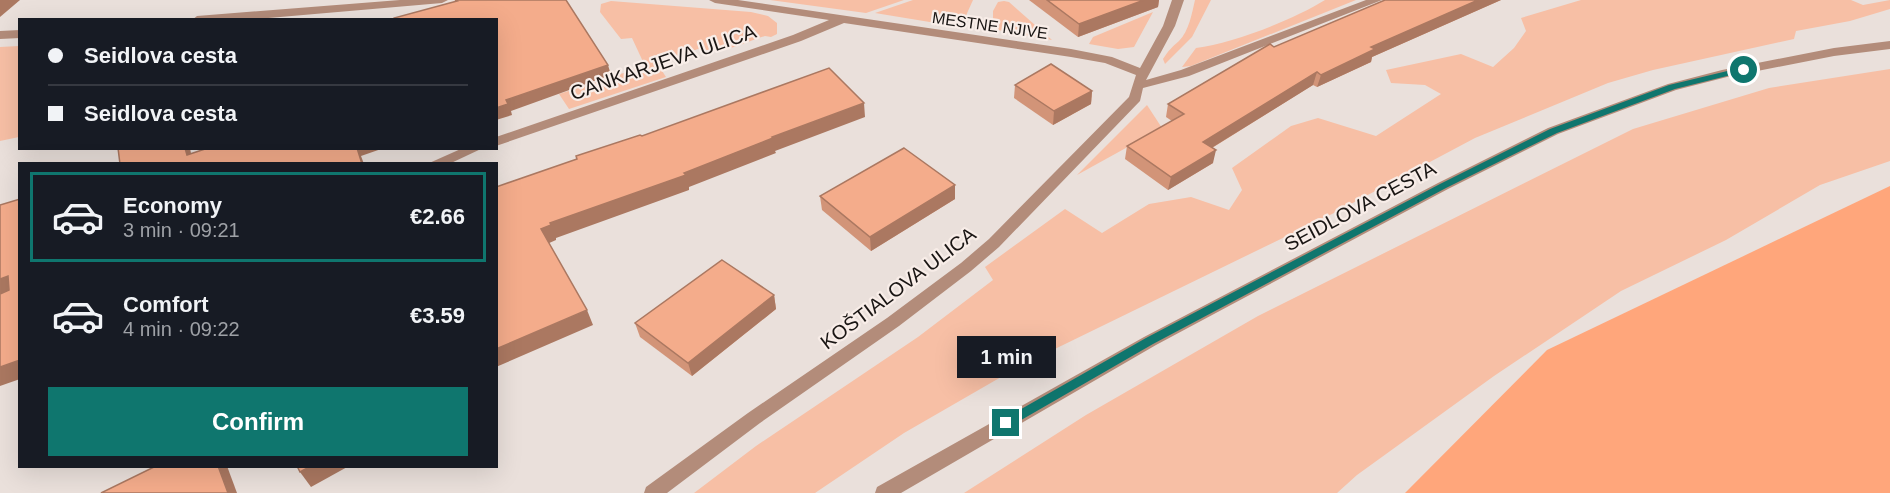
<!DOCTYPE html>
<html lang="en">
<head>
<meta charset="utf-8">
<style>
	body { margin:0; font-family:Helvetica,sans-serif; background:#242831; color:#f1f3f6; height:100vh; display:flex; flex-direction:column; font-size:22px; white-space:nowrap }
	* { box-sizing:border-box; margin:0 }
	p { font-size:20px; color:#9ea1a6 }
	.icon { flex:none; width:33px; height:33px; fill:none; stroke:currentColor; stroke-width:2; stroke-linecap:round; stroke-linejoin:round }
	.map { position:relative; flex:1; overflow:hidden }
	.sheet { position:absolute; left:18px; top:162px; width:480px; height:306px; display:flex; flex-direction:column; background:#171b24; border-radius:0px; box-shadow:0 6px 24px #0002 }
	.sheet>* { flex:none }
	.banner { position:absolute; left:18px; top:18px; width:480px; height:132px; border-radius:0px; box-shadow:0 6px 24px #0002; display:grid; align-content:center; height:132px; padding:0 30px; background:#171b24 }
	.end { position:absolute; width:27px; height:27px; margin:-14px; border:8px solid #0f766e; background:#fff; box-shadow:0 0 0 3px #fff }
	.from { border-radius:50% }
	.bubble { position:absolute; height:42px; border-radius:0px; background:#171b24; box-shadow:0 6px 24px #0002; font-size:20px; font-weight:700; line-height:42px; text-align:center }
	.banner b { display:flex; align-items:center; gap:21px; height:57px; font-size:22px }
	.banner b+b { border-top:2px solid #363941 }
	.banner i { width:15px; height:15px; background:#f1f3f6 }
	ul { padding:10px 0 0; list-style:none }
	li { display:flex; align-items:center; gap:18px; height:90px; margin:0 12px 9px; padding:0 18px; border:3px solid transparent; border-radius:0px }
	li div { flex:1 }
	li b { display:block; font-size:22px }
	li em { font-style:normal; font-weight:700 }
	li.selected { border-color:#0f766e }
	li>.icon { width:54px; height:54px; stroke-width:1.5 }
	.button { display:flex; gap:12px; margin-top:auto; padding:12px 30px }
	.button a { flex:1; height:69px; border-radius:0px; background:#0f766e; color:#fff; font-size:24px; font-weight:700; line-height:69px; text-align:center }
	.map>svg:first-child { display:block }
	.green { fill:#f7bfa5 }
	.water { fill:#ffa67b }
	.lines { fill:none; stroke-linecap:round; stroke-linejoin:round }
	.minor { fill:#b38c7a; fill-rule:evenodd }
	.tertiary { fill:#b38c7a; fill-rule:evenodd }
	.wall { fill:#d29478 }
	.shaded-wall { fill:#ab7861 }
	.building { fill:#f4ac8b; stroke:#ab7861; stroke-width:1.5 }
	.route { fill:#0f766e }
	.labels { text-anchor:middle; stroke-width:4.5; stroke-linejoin:round; paint-order:stroke }
	.far-street-label { font-size:16px; fill:#191513; stroke:#f8ede8 }
	.street-label { font-size:20px; fill:#191513; stroke:#f8ede8 }
</style>
</head>
<body>
<div class="map">
<svg width="1890" height="493" viewBox="0 0 1890 493">
	<rect width="100%" height="100%" fill="#eae0db"/>
	<g class="green">
		<polygon points="770,0 904,0 866,13"/>
		<polygon points="913,0 973,0 964,20 954,26 875,13"/>
		<path d="M1195,0H1211L1192,37L1165,64L1163,59C1168,51 1173,46 1179,41C1189,31 1192,13 1195,0Z"/>
		<path d="M1325,0H1356L1191,66L1182,67L1196,48C1233,43 1293,20 1325,0Z"/>
		<polygon points="1581,0 1851,0 1863,5 1890,0 1890,9 1850,21 1796,31 1794,39 1653,70 1608,83 1475,138 1332,214 1022,365 904,433 815,493 694,493 756,446 918,337 993,280 985,267 1065,209 1102,233 1149,204 1191,197 1229,210 1242,190 1232,168 1291,126 1318,118 1376,136 1441,94 1425,85 1391,83 1386,70 1461,54 1493,67 1514,48 1526,31 1521,18"/>
		<path d="M611,1L751,12L768,16L777,23V34L771,37L765,36C747,41 719,57 701,48L657,63L666,77L569,109L559,94L645,66L632,38L621,39L600,12L601,4Z"/>
		<polygon points="1004,1 1009,2 1052,40 993,29 993,11 998,2"/>
		<polygon points="1153,12 1134,47 1118,49 1089,44 1093,37"/>
		<polygon points="19,46 19,137 0,141 0,47"/>
		<polygon points="1890,69 1890,161 1820,185 1726,240 1621,291 1494,376 1357,475 1337,493 964,493 1086,415 1258,316 1633,129 1769,88"/>
		<polygon points="1147,105 1162,128 1077,175"/>
	</g>
	<polygon class="water" points="1890,186 1890,493 1405,493 1547,350"/>
	<g class="lines">
		<g class="minor">
			<polygon points="400,0 448,0 442,3 246,20 192,20 197,16"/>
			<polygon points="709,0 738,0 1071,49 1112,57 1140,68 1163,26 1172,0 1184,0 1175,26 1146,80 1181,70 1366,0 1382,0 1189,76 1143,88 1140,101 999,247 971,271 899,326 760,423 667,493 644,493 646,487 748,413 887,318 961,263 989,239 1129,97 1136,75 1105,63 1071,57 844,23 801,41 496,146 496,137 793,35 829,20 715,3"/>
			<polygon points="20,30 20,38 0,39 0,31"/>
			<polygon points="463,148 483,148 449,164 427,164"/>
		</g>
		<polygon class="tertiary" points="1890,41 1890,49 1834,56 1727,77 1676,90 1558,134 1448,189 1156,345 901,493 875,493 877,487 1144,337 1438,183 1548,128 1668,84 1722,70 1834,48"/>
	</g>
	<g class="wall">
		<polygon points="1029,0 1159,0 1158,7 1078,37"/>
		<polygon points="1385,0 1501,0 1372,57 1371,62 1317,87 1313,85 1212,148 1213,163 1168,190 1125,159 1127,146 1172,121 1166,117 1168,104 1274,47"/>
		<polygon points="1015,85 1092,91 1091,104 1053,125 1014,98"/>
		<polygon points="955,185 955,199 871,251 822,210 820,196"/>
		<polygon points="774,295 776,309 692,376 640,337 635,323"/>
	</g>
	<g class="shaded-wall">
		<polygon points="0,0 20,0 0,17"/>
		<polygon points="1144,0 1159,0 1158,7 1078,37 1079,24"/>
		<polygon points="1478,0 1501,0 1372,57 1371,62 1317,87 1321,75 1371,47"/>
		<polygon points="608,65 611,75 511,111 512,115 496,120 496,108 506,100"/>
		<polygon points="1317,72 1313,85 1200,155 1203,142"/>
		<polygon points="1092,91 1091,104 1053,125 1054,111"/>
		<polygon points="864,103 865,117 775,151 776,153 689,187 689,190 556,238 556,240 547,244 541,229 550,223 684,173 772,137"/>
		<polygon points="185,148 190,148 193,164 187,155"/>
		<polygon points="357,148 384,148 361,156 364,164 362,164"/>
		<polygon points="1216,150 1213,163 1168,190 1171,177"/>
		<polygon points="955,185 955,199 871,251 870,237"/>
		<polygon points="8,276 20,288 0,297 0,279"/>
		<polygon points="774,295 776,309 692,376 688,363"/>
		<polygon points="587,310 593,325 496,367 496,349"/>
		<polygon points="20,360 20,379 0,386 0,367"/>
		<polygon points="218,466 227,466 237,493 228,493"/>
		<polygon points="311,466 349,466 311,487 300,472"/>
	</g>
	<g class="building">
		<polygon points="455,0 566,0 608,65 506,100 508,104 496,108 496,20 394,20 394,18 457,1"/>
		<polygon points="1047,0 1144,0 1079,24"/>
		<polygon points="1385,0 1478,0 1371,47 1375,49 1321,75 1317,72 1203,142 1216,150 1171,177 1127,146 1184,114 1168,104 1270,44 1274,47"/>
		<polygon points="1051,64 1092,91 1054,111 1015,85"/>
		<polygon points="829,68 864,103 772,137 773,138 684,173 686,175 550,223 551,225 541,229 587,310 496,349 496,187 577,159 576,156 640,135 642,136"/>
		<polygon points="118,148 185,148 187,155 208,148 357,148 362,164 120,164"/>
		<polygon points="904,148 955,185 870,237 820,196"/>
		<polygon points="20,199 20,360 0,367 0,294 9,290 8,276 0,279 0,205"/>
		<polygon points="722,260 774,295 688,363 635,323"/>
		<polygon points="156,466 218,466 228,493 101,493"/>
		<polygon points="297,466 311,466 300,472"/>
	</g>
	<polygon class="route" points="1744,67 1748,70 1747,71 1675,89 1557,133 1446,188 1153,344 1011,426 1002,426 1001,423 1002,420 1146,338 1440,184 1550,129 1669,85"/>
	<g class="labels">
		<g class="far-street-label">
			<text transform="translate(990 25) rotate(8)" y="6">MESTNE NJIVE</text>
		</g>
		<g class="street-label">
			<text transform="translate(663 62) rotate(-19)" y="7">CANKARJEVA ULICA</text>
			<text transform="translate(1360 206) rotate(-28)" y="7">SEIDLOVA CESTA</text>
			<text transform="translate(898 288) rotate(-37)" y="7">KOŠTIALOVA ULICA</text>
		</g>
	</g>
</svg>
<i class="end from" style="left:1744px;top:70px"></i>
<i class="end" style="left:1006px;top:423px"></i>
<div class="bubble" style="left:957px;top:336px;width:99px">1 min</div>
<div class="banner">
<b><i class="from"></i>Seidlova cesta</b>
<b><i></i>Seidlova cesta</b>
</div>
<section class="sheet">
<ul>
<li class="selected"><svg class="icon" aria-label="car" viewBox="0 0 24 24"><path d="M5 17H2v-5l4-1 3-4h7l3 4 3 1v5h-3M9 17h6M6 11h13"/><circle cx="7" cy="17" r="2"/><circle cx="17" cy="17" r="2"/></svg><div><b>Economy</b><p>3 min · 09:21</p></div><em>€2.66</em></li>
<li><svg class="icon" aria-label="car" viewBox="0 0 24 24"><path d="M5 17H2v-5l4-1 3-4h7l3 4 3 1v5h-3M9 17h6M6 11h13"/><circle cx="7" cy="17" r="2"/><circle cx="17" cy="17" r="2"/></svg><div><b>Comfort</b><p>4 min · 09:22</p></div><em>€3.59</em></li>
</ul>
<div class="button"><a>Confirm</a></div>
</section>
</div>
</body>
</html>
